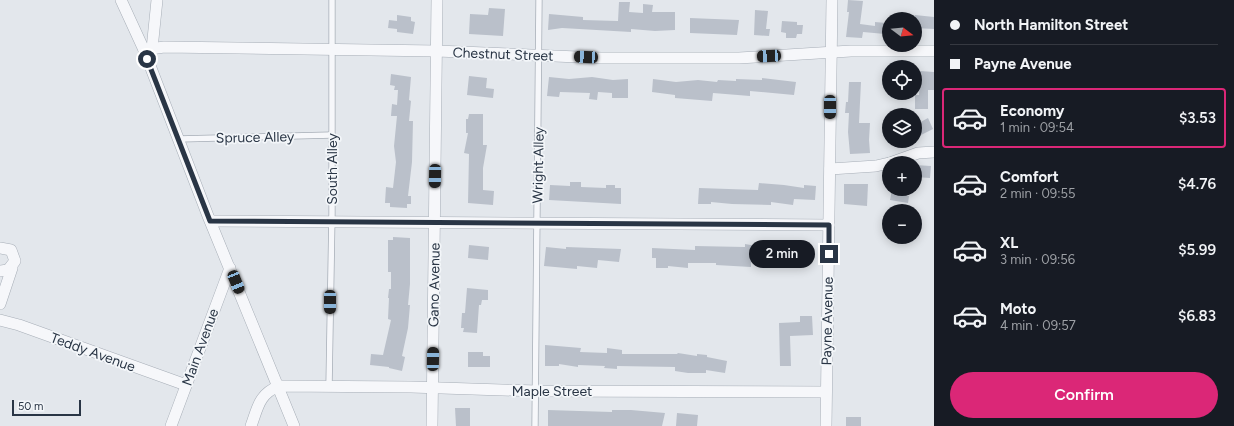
<!DOCTYPE html>
<html lang="en">
<head>
<meta charset="utf-8">
<style>
	body { margin:0; font-family:Figtree,sans-serif; background:#242831; color:#f1f3f6; height:100vh; display:flex; flex-direction:column; font-size:15px; white-space:nowrap }
	* { box-sizing:border-box; margin:0 }
	p { font-size:13px; color:#9ea1a6 }
	.icon { flex:none; width:22px; height:22px; fill:none; stroke:currentColor; stroke-width:2; stroke-linecap:round; stroke-linejoin:round }
	.map { position:relative; flex:1; overflow:hidden }
	.panel { display:flex; flex-direction:column; background:#171b24; width:300px }
	.panel>* { flex:none }
	.hud { display:grid; align-content:center; height:88px; padding:0 16px; background:#171b24 }
	.needle { width:26px; rotate:106deg }
	.fabs { position:absolute; left:882px; top:12px; display:grid; gap:8px }
	.fabs a { display:grid; place-items:center; width:40px; height:40px; border-radius:50%; background:#171b24; box-shadow:0 2px 10px #0003; font-size:20px }
	.scale { position:absolute; left:12px; bottom:10px; width:69px; box-sizing:border-box; padding-left:4px; border:2px solid #293545; border-top:0; font-size:11px; line-height:14px; white-space:nowrap; color:#293545; -webkit-text-stroke:3px #f3f6f9; paint-order:stroke }
	.end { position:absolute; width:18px; height:18px; margin:-9px; border:5px solid #293545; background:#fff; box-shadow:0 0 0 2px #fff }
	.from { border-radius:50% }
	.bubble { position:absolute; height:28px; border-radius:14px; background:#171b24; box-shadow:0 2px 10px #0003; font-size:13px; font-weight:600; line-height:28px; text-align:center }
	.car { position:absolute; width:12px; height:24px; margin:-12px -6px; border-radius:5px; box-shadow:0 0 3px 1px #0007; background:linear-gradient(#222 24%,#8ab4d8 0 40%,#222 0 76%,#8ab4d8 0 86%,#222 0) }
	.hud b { display:flex; align-items:center; gap:14px; height:38px; font-size:15px }
	.hud b+b { border-top:1px solid #363941 }
	.hud i { width:10px; height:10px; background:#f1f3f6 }
	ul { padding:0; list-style:none }
	li { display:flex; align-items:center; gap:12px; height:60px; margin:0 8px 6px; padding:0 8px; border:2px solid transparent; border-radius:4px }
	li div { flex:1 }
	li b { display:block; font-size:15px }
	li em { font-style:normal; font-weight:600 }
	li.on { border-color:#db2777 }
	li>.icon { width:36px; height:36px; stroke-width:1.5 }
	.action { display:flex; gap:8px; margin-top:auto; padding:8px 16px }
	.action a { flex:1; height:46px; border-radius:24px; background:#db2777; color:#fff; font-size:16px; font-weight:600; line-height:46px; text-align:center }
	main { display:flex; flex:1; min-height:0 }
	.map>svg:first-child { display:block }
	.building { fill:#bac0ca }
	.lines { fill:none; stroke-linecap:round; stroke-linejoin:round }
	.lane-casing { stroke:#a7aeb7; stroke-width:7 }
	.street-casing { stroke:#a7aeb7; stroke-width:12 }
	.lane { stroke:#f6f7fa; stroke-width:5.5 }
	.street { stroke:#f6f7fa; stroke-width:11 }
	.route { stroke:#293545; stroke-width:5 }
	.labels { text-anchor:middle; stroke-width:3.5; stroke-linejoin:round; paint-order:stroke }
	.street-label { font-size:14px; fill:#293545; stroke:#f3f6f9 }
</style>
</head>
<body>
<main>
<div class="map">
<svg width="934" height="426" viewBox="0 0 934 426">
	<rect width="100%" height="100%" fill="#e3e7ec"/>
	<g class="building">
		<polygon points="848,0 863,1 860,24 875,26 875,22 886,23 885,34 863,32 862,38 846,37 849,12 847,12"/>
		<polygon points="619,2 630,2 629,12 643,13 643,4 653,5 652,12 675,12 675,30 655,31 631,29 631,32 562,28 548,30 549,14 583,17 583,20 618,21"/>
		<polygon points="489,8 505,9 503,36 469,34 470,14 488,15"/>
		<polygon points="755,10 768,11 766,29 770,29 769,36 754,35"/>
		<polygon points="397,15 411,17 411,21 415,22 413,34 397,32 397,29 388,28 389,20 397,21"/>
		<polygon points="915,15 934,17 934,29 915,28"/>
		<polygon points="690,18 739,20 737,35 690,33"/>
		<polygon points="782,21 797,22 797,25 803,25 802,34 797,34 796,38 786,38 786,33 781,32"/>
		<polygon points="920,71 934,72 934,90 928,90 928,109 915,109 915,95 919,95"/>
		<polygon points="391,74 411,77 409,100 411,101 409,121 413,121 412,162 408,196 411,196 411,204 407,204 407,208 390,207 390,203 385,203 386,187 393,188 396,162 394,146 397,116 391,116 392,104 397,105 398,90 394,90 395,86 390,85"/>
		<polygon points="469,76 487,78 486,88 494,89 493,98 467,95"/>
		<polygon points="549,77 569,79 592,77 613,80 628,79 628,98 612,98 612,93 598,92 597,100 589,99 590,93 560,92 559,97 547,96"/>
		<polygon points="762,78 796,82 794,95 750,91 750,96 713,93 712,101 675,98 675,95 652,92 653,79 676,82 698,80 717,82 718,80 736,81 736,79 762,80"/>
		<polygon points="849,82 861,82 859,123 870,123 869,140 870,153 850,154 848,132 849,113 845,113 846,102 848,102"/>
		<polygon points="469,114 483,114 483,145 487,145 483,168 483,190 494,191 493,205 468,203 469,154 464,153 468,133 466,133 466,119 468,119"/>
		<polygon points="928,118 933,129 915,138 915,125"/>
		<polygon points="915,165 931,166 930,178 915,177"/>
		<polygon points="570,182 581,182 581,187 606,188 606,185 615,185 615,188 621,188 621,204 549,200 550,185 570,186"/>
		<polygon points="759,183 784,185 804,188 804,185 816,186 815,200 794,199 793,205 771,202 771,205 732,204 711,202 711,204 698,204 699,188 758,190"/>
		<polygon points="844,184 868,184 867,206 844,204"/>
		<polygon points="892,189 908,190 907,196 909,196 908,203 890,200"/>
		<polygon points="393,237 410,238 410,284 408,305 410,305 408,328 402,356 405,357 402,371 389,368 389,367 370,365 371,354 383,355 391,320 388,319 389,298 388,298 389,289 391,289 391,272 388,272 388,240 393,240"/>
		<polygon points="745,244 774,249 772,265 751,262 751,267 716,265 716,263 688,263 688,268 668,266 668,268 656,268 656,258 652,258 652,248 695,250 695,246 745,247"/>
		<polygon points="469,245 489,247 488,260 468,258"/>
		<polygon points="790,245 803,245 803,263 791,263"/>
		<polygon points="546,247 566,249 566,247 621,249 619,262 598,260 597,268 577,266 577,269 544,266"/>
		<polygon points="467,288 488,290 488,300 482,300 481,305 479,305 477,333 463,332 464,328 461,328 462,313 465,313"/>
		<polygon points="800,316 812,316 813,335 790,336 791,366 780,366 779,323 800,322"/>
		<polygon points="545,345 581,348 580,352 607,353 607,348 622,350 622,354 677,354 678,353 697,356 697,354 707,355 707,357 727,361 725,373 706,370 706,373 688,373 675,371 675,367 617,366 617,369 604,368 605,366 578,365 578,367 559,364 559,366 545,366"/>
		<polygon points="468,352 483,352 483,356 490,356 490,367 468,367"/>
		<polygon points="455,408 470,408 470,426 456,426"/>
		<polygon points="548,410 612,412 612,410 631,410 665,413 662,426 548,426"/>
		<polygon points="677,413 698,415 697,426 676,426"/>
		<rect x="846" y="417" width="15" height="9"/>
	</g>
	<g class="lines">
		<g class="lane-casing">
			<g id="lane">
				<polyline points="179,139 332,135"/>
				<polyline points="329,386 332,213 332,0"/>
				<polyline points="535,426 539,0"/>
			</g>
		</g>
		<g class="street-casing">
			<g id="street">
				<polyline points="121,0 144,50 208,216 294,426"/>
				<polyline points="152,49 157,0"/>
				<polyline points="144,50 164,47 437,51 601,58 739,58 851,51 934,51"/>
				<polyline points="890,163 918,153 934,152"/>
				<polyline points="830,169 876,166 889,163"/>
				<polyline points="211,221 829,225"/>
				<polyline points="0,248 11,250 15,261 8,270 0,271"/>
				<polyline points="0,304 12,268"/>
				<polyline points="0,320 19,325 186,385"/>
				<polyline points="171,426 230,268"/>
				<path d="M251,426C258,407 259,394 279,386L411,387L536,391L826,392"/>
				<polyline points="432,426 437,0"/>
				<polyline points="826,426 832,0"/>
			</g>
		</g>
		<use href="#lane" class="lane"/>
		<use href="#street" class="street"/>
	</g>
	<g class="lines">
		<polyline class="route" points="147,59 210,221 829,225 829,254"/>
	</g>
	<g class="labels">
		<g class="street-label">
			<text transform="translate(503 54) rotate(2)" y="5">Chestnut Street</text>
			<text transform="translate(255 137) rotate(-1)" y="5">Spruce Alley</text>
			<text transform="translate(538 165) rotate(-89)" y="5">Wright Alley</text>
			<text transform="translate(332 169) rotate(-90)" y="5">South Alley</text>
			<text transform="translate(434 285) rotate(-89)" y="5">Gano Avenue</text>
			<text transform="translate(827 321) rotate(-89)" y="5">Payne Avenue</text>
			<text transform="translate(200 347) rotate(-70)" y="5">Main Avenue</text>
			<text transform="translate(93 352) rotate(20)" y="5">Teddy Avenue</text>
			<text x="552" y="396">Maple Street</text>
		</g>
	</g>
</svg>
<div class="fabs">
<a><svg class="needle" viewBox="-14 -14 28 28"><path d="M0-13l5 13h-10z" fill="#e53935"/><path d="M0 13l5-13h-10z" fill="#9ea1a6"/></svg></a>
<a><svg class="icon" aria-label="locate" viewBox="0 0 24 24"><circle cx="12" cy="12" r="6"/><path d="M12 2v4M12 18v4M2 12h4M18 12h4"/></svg></a>
<a><svg class="icon" aria-label="layers" viewBox="0 0 24 24"><path d="M12 4l9 5-9 5-9-5zM3 14l9 5 9-5"/></svg></a>
<a>+</a>
<a>−</a>
</div>
<div class="scale">50 m</div>
<i class="end from" style="left:147px;top:59px"></i>
<i class="end" style="left:829px;top:254px"></i>
<div class="bubble" style="left:749px;top:240px;width:66px">2 min</div>
<i class="car" style="left:769px;top:56px;rotate:267deg"></i>
<i class="car" style="left:586px;top:57px;rotate:273deg"></i>
<i class="car" style="left:830px;top:107px;rotate:180deg"></i>
<i class="car" style="left:435px;top:176px;rotate:181deg"></i>
<i class="car" style="left:236px;top:282px;rotate:158deg"></i>
<i class="car" style="left:330px;top:302px;rotate:180deg"></i>
<i class="car" style="left:433px;top:359px;rotate:1deg"></i>
</div>
<section class="panel">
<div class="hud">
<b><i class="from"></i>North Hamilton Street</b>
<b><i></i>Payne Avenue</b>
</div>
<ul>
<li class="on"><svg class="icon" aria-label="car" viewBox="0 0 24 24"><path d="M5 17H2v-5l4-1 3-4h7l3 4 3 1v5h-3M9 17h6M6 11h13"/><circle cx="7" cy="17" r="2"/><circle cx="17" cy="17" r="2"/></svg><div><b>Economy</b><p>1 min · 09:54</p></div><em>$3.53</em></li>
<li><svg class="icon" aria-label="car" viewBox="0 0 24 24"><path d="M5 17H2v-5l4-1 3-4h7l3 4 3 1v5h-3M9 17h6M6 11h13"/><circle cx="7" cy="17" r="2"/><circle cx="17" cy="17" r="2"/></svg><div><b>Comfort</b><p>2 min · 09:55</p></div><em>$4.76</em></li>
<li><svg class="icon" aria-label="car" viewBox="0 0 24 24"><path d="M5 17H2v-5l4-1 3-4h7l3 4 3 1v5h-3M9 17h6M6 11h13"/><circle cx="7" cy="17" r="2"/><circle cx="17" cy="17" r="2"/></svg><div><b>XL</b><p>3 min · 09:56</p></div><em>$5.99</em></li>
<li><svg class="icon" aria-label="car" viewBox="0 0 24 24"><path d="M5 17H2v-5l4-1 3-4h7l3 4 3 1v5h-3M9 17h6M6 11h13"/><circle cx="7" cy="17" r="2"/><circle cx="17" cy="17" r="2"/></svg><div><b>Moto</b><p>4 min · 09:57</p></div><em>$6.83</em></li>
</ul>
<div class="action"><a>Confirm</a></div>
</section>
</main>
</body>
</html>
